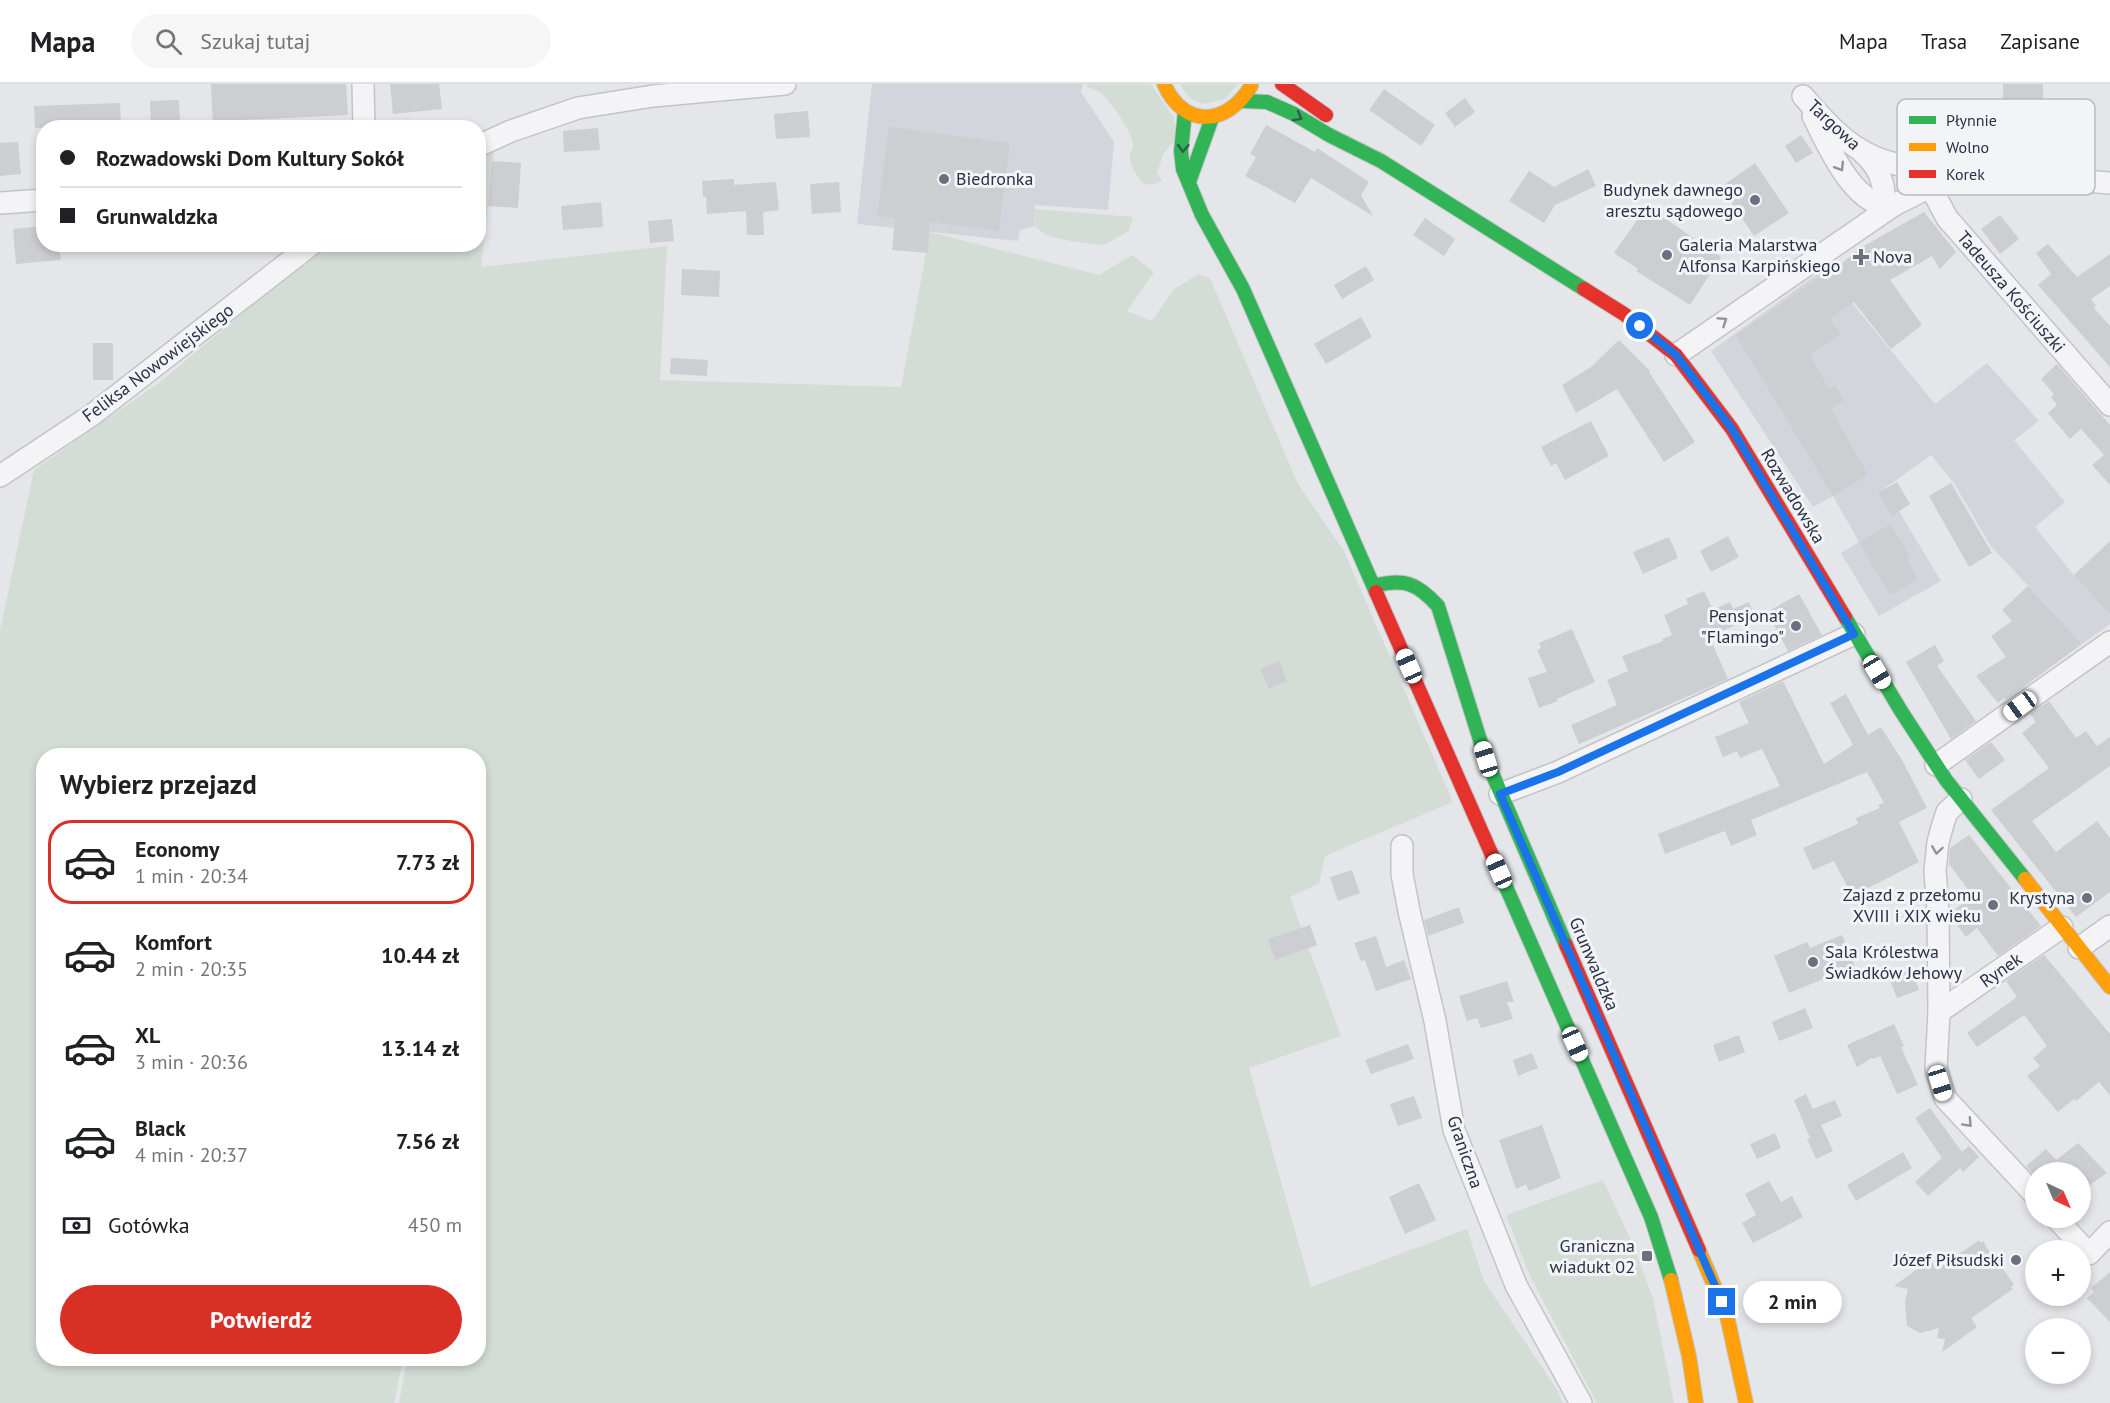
<!DOCTYPE html>
<html lang="pl">
<head>
<meta charset="utf-8">
<style>
	body { margin:0; font-family:"PT Sans",sans-serif; background:#f6f6f6; color:#202124; height:100vh; display:flex; flex-direction:column; font-size:22px; white-space:nowrap }
	* { box-sizing:border-box; margin:0 }
	p { font-size:20px; color:#757577 }
	.icon { flex:none; width:33px; height:33px; fill:none; stroke:currentColor; stroke-width:2; stroke-linecap:round; stroke-linejoin:round }
	.map { position:relative; flex:1; overflow:hidden }
	.panel { position:absolute; left:36px; top:664px; width:450px; height:618px; display:flex; flex-direction:column; background:#fff; border-radius:24px; box-shadow:0 3px 9px #0003 }
	.panel>* { flex:none }
	.top-card { position:absolute; left:36px; top:36px; width:450px; height:132px; border-radius:24px; box-shadow:0 3px 9px #0003; display:grid; align-content:center; height:132px; padding:0 24px; background:#fff }
	.needle { width:39px; rotate:136deg }
	.controls { position:absolute; left:2025px; top:1078px; display:grid; gap:12px }
	.controls a { display:grid; place-items:center; width:66px; height:66px; border-radius:50%; background:#fff; box-shadow:0 3px 9px #0003; font-size:30px }
	.end { position:absolute; width:27px; height:27px; margin:-14px; border:8px solid #1a73e8; background:#fff; box-shadow:0 0 0 3px #fff }
	.from { border-radius:50% }
	.bubble { position:absolute; height:42px; border-radius:21px; background:#fff; box-shadow:0 3px 9px #0003; font-size:20px; font-weight:700; line-height:42px; text-align:center }
	.car { position:absolute; width:18px; height:36px; margin:-18px -9px; border-radius:8px; box-shadow:0 0 4px 2px #0007; background:linear-gradient(#fff 24%,#345 0 40%,#fff 0 76%,#345 0 86%,#fff 0) }
	.top-card b { display:flex; align-items:center; gap:21px; height:57px; font-size:22px }
	.top-card b+b { border-top:2px solid #e0e0e0 }
	.top-card i { width:15px; height:15px; background:#202124 }
	ul { padding:0; list-style:none }
	li { display:flex; align-items:center; gap:18px; height:84px; margin:0 12px 9px; padding:0 12px; border:3px solid transparent; border-radius:24px }
	li div { flex:1 }
	li b { display:block; font-size:22px }
	li em { font-style:normal; font-weight:700 }
	li.current { border-color:#d93025 }
	li>.icon { width:54px; height:54px; stroke-width:1.5 }
	h2 { padding:0 24px; font-size:27px; line-height:72px }
	.pay { display:flex; align-items:center; gap:15px; height:66px; padding:0 24px; font-size:22px }
	.pay p { margin-inline-start:auto }
	.button { display:flex; gap:12px; margin-top:auto; padding:12px 24px }
	.button a { flex:1; height:69px; border-radius:36px; background:#d93025; color:#fff; font-size:24px; font-weight:700; line-height:69px; text-align:center }
	header { display:flex; align-items:center; gap:36px; box-sizing:border-box; height:84px; padding:0 30px; background:#fff; border-bottom:2px solid #e0e0e0 }
	header strong { font-size:28px }
	nav { display:flex; gap:33px; margin-inline-start:auto; font-size:21px }
	.search { width:420px; height:54px; background:#f6f6f6; display:flex; align-items:center; gap:15px; box-sizing:border-box; padding:0 21px; border-radius:33px; color:#757577; font-size:22px }
	.map>svg:first-child { display:block }
	.built { fill:#d3d5dc }
	.green { fill:#d4ddd5 }
	.building { fill:#cdced2 }
	.lines { fill:none; stroke-linecap:round; stroke-linejoin:round }
	.street-casing { stroke:#c3c4c7; stroke-width:24 }
	.fast-casing { stroke:#c3c4c7; stroke-width:16 }
	.slow-casing { stroke:#c3c4c7; stroke-width:16 }
	.jam-casing { stroke:#c3c4c7; stroke-width:16 }
	.street { stroke:#f4f4f6; stroke-width:21 }
	.fast { stroke:#30b455; stroke-width:14 }
	.slow { stroke:#ff9f0a; stroke-width:14 }
	.jam { stroke:#e5322d; stroke-width:14 }
	.oneway { stroke:#2c5f4a }
	.oneway2 { stroke:#8f929d }
	.route { stroke:#1a73e8; stroke-width:8 }
	.poi-dot { fill:#6b707e; stroke:#f3f4f8; stroke-width:2 }
	.labels { text-anchor:middle; stroke-width:6; stroke-linejoin:round; paint-order:stroke }
	.street-label { font-size:18px; fill:#2a3144; stroke:#f3f4f8 }
	.poi-label { font-size:18px; fill:#2a3144; stroke:#f3f4f8; text-anchor:end }
	.key { fill:#f3f4f8; stroke:#b7bac2; stroke-width:1.5 }
	.key-label { font-size:16px; fill:#2a3144 }
</style>
</head>
<body>
<header>
<strong>Mapa</strong>
<div class="search"><svg class="icon" aria-label="search" viewBox="0 0 24 24"><circle cx="10" cy="10" r="6"/><path d="M15 15l6 6"/></svg>Szukaj tutaj</div>
<nav><a>Mapa</a><a>Trasa</a><a>Zapisane</a></nav>
</header>
<div class="map">
<svg width="2110" height="1319" viewBox="0 0 2110 1319">
	<rect width="100%" height="100%" fill="#e5e6e9"/>
	<g class="built">
		<polygon points="872,0 1083,0 1081,8 1114,58 1108,126 1035,121 1034,142 1020,146 1018,157 857,140"/>
		<polygon points="1824,185 1935,320 1987,279 2039,337 2014,356 2065,418 2035,443 2072,489 2110,531 2110,540 2082,560 1990,461 1954,399 1931,371 1885,404 1941,497 1879,532 1841,469 1859,458 1833,412 1813,423 1711,267"/>
	</g>
	<g class="green">
		<path d="M1087,0H1151L1174,34L1176,55L1164,69L1157,88L1162,97L1153,101L1144,100C1137,92 1129,82 1130,70C1131,64 1133,68 1133,61C1132,47 1113,22 1104,12C1099,7 1093,5 1087,3Z"/>
		<polygon points="1180,0 1238,0 1225,15 1205,20 1195,17 1187,11"/>
		<polygon points="496,52 481,183 667,162 660,296 901,303 930,148 1099,191 1132,171 1154,188 1127,227 1152,237 1173,206 1198,190 1210,194 1298,400 1344,467 1453,718 1325,772 1319,800 1290,813 1341,952 1249,984 1311,1203 1467,1145 1484,1197 1556,1304 1563,1319 399,1319 407,1275 478,1275 478,672 44,672 44,1275 403,1275 394,1319 0,1319 0,546 34,386 160,298 280,198 332,161 478,160 479,65"/>
		<polygon points="1035,125 1133,133 1129,147 1104,161 1075,158 1048,152 1034,142"/>
		<polygon points="1603,1096 1634,1163 1653,1214 1674,1319 1597,1319 1530,1192 1506,1131"/>
	</g>
	<g class="building">
		<polygon points="211,0 346,0 348,31 242,36 242,44 213,44"/>
		<polygon points="390,0 439,0 442,25 393,30"/>
		<polygon points="2003,0 2043,0 2043,16 2053,16 2054,39 2043,39 2043,47 2022,47 2022,57 2003,57"/>
		<polygon points="1384,5 1435,41 1421,62 1369,26"/>
		<polygon points="1465,14 1475,28 1455,43 1445,29"/>
		<polygon points="179,16 180,44 151,44 150,17"/>
		<polygon points="120,19 121,44 35,44 34,22"/>
		<polygon points="808,27 810,53 776,55 774,30"/>
		<polygon points="1266,41 1315,68 1317,64 1369,98 1361,111 1373,132 1311,94 1295,119 1245,92 1256,73 1250,70"/>
		<polygon points="889,43 1010,59 999,147 930,138 928,169 892,166 895,134 877,132"/>
		<polygon points="598,44 600,66 564,68 563,47"/>
		<polygon points="1801,51 1813,69 1796,79 1785,62"/>
		<polygon points="18,58 21,90 0,92 0,59"/>
		<polygon points="492,77 521,79 518,124 488,122"/>
		<polygon points="1755,79 1789,129 1754,152 1721,103"/>
		<polygon points="1588,85 1596,102 1555,121 1544,139 1509,117 1529,87 1554,103"/>
		<polygon points="734,95 734,101 776,98 779,126 763,128 764,151 747,151 746,127 707,130 706,113 703,113 702,97"/>
		<polygon points="839,98 841,128 812,130 810,100"/>
		<polygon points="601,118 603,143 563,146 561,122"/>
		<polygon points="1647,122 1721,173 1690,221 1636,187 1638,185 1614,169"/>
		<polygon points="1924,128 1956,168 1940,185 1932,172 1890,196 1922,241 1891,265 1854,218 1830,235 1841,250 1810,271 1829,305 1835,301 1844,316 1831,325 1868,391 1833,412 1736,251 1822,191 1824,193 1864,162"/>
		<polygon points="2000,131 2019,155 2000,170 1981,145"/>
		<polygon points="1425,134 1455,155 1444,172 1413,151"/>
		<polygon points="672,135 674,157 650,159 648,137"/>
		<polygon points="44,142 44,160 59,160 61,176 16,180 13,145"/>
		<polygon points="2048,160 2077,193 2110,170 2110,202 2091,215 2096,222 2094,224 2110,242 2110,283 2038,201 2051,190 2036,169"/>
		<polygon points="1366,182 1374,196 1342,215 1334,201"/>
		<polygon points="682,185 720,187 719,213 681,211"/>
		<polygon points="1361,233 1372,253 1326,280 1314,260"/>
		<polygon points="1619,256 1650,287 1649,288 1695,358 1664,378 1617,305 1576,329 1562,301 1591,283"/>
		<rect x="93" y="259" width="20" height="37"/>
		<polygon points="671,274 708,276 707,292 670,290"/>
		<polygon points="2057,280 2110,341 2110,401 2092,381 2104,371 2081,345 2070,355 2048,329 2057,321 2051,313 2054,310 2041,295"/>
		<polygon points="1591,337 1609,372 1565,396 1556,379 1551,382 1541,363"/>
		<polygon points="1897,398 1910,420 1892,432 1878,409"/>
		<polygon points="1951,399 1992,469 1969,483 1929,412"/>
		<polygon points="1891,440 1910,474 1907,476 1918,495 1890,511 1859,458"/>
		<polygon points="1728,452 1739,473 1711,488 1700,467"/>
		<polygon points="1669,453 1678,474 1643,490 1633,468"/>
		<polygon points="2110,457 2110,531 2074,491"/>
		<polygon points="2028,502 2082,560 2006,616 2004,614 1998,619 1976,592 2006,573 1991,552 2012,537 2002,526"/>
		<polygon points="1704,507 1713,526 1730,518 1733,525 1749,518 1755,533 1709,552 1728,595 1579,660 1571,641 1617,621 1607,596 1628,587 1622,572 1663,557 1662,555 1672,551 1664,531 1688,520 1686,515"/>
		<polygon points="1799,510 1822,551 1788,567 1767,528"/>
		<polygon points="1572,545 1595,598 1557,615 1558,617 1539,624 1528,594 1547,588 1537,566 1541,564 1539,559"/>
		<polygon points="1935,561 1944,577 1937,582 1976,637 1951,655 1906,578"/>
		<polygon points="1279,577 1287,597 1269,605 1260,585"/>
		<polygon points="1783,597 1824,680 1853,661 1830,619 1846,610 1868,651 1881,643 1902,676 1927,724 1899,738 1919,778 1852,812 1834,777 1813,786 1803,764 1858,740 1856,734 1880,724 1878,721 1884,719 1867,688 1751,736 1757,751 1731,762 1725,747 1665,770 1658,750 1780,702 1762,665 1740,674 1737,667 1723,673 1715,653 1749,639 1739,618"/>
		<polygon points="2049,617 2076,654 2086,647 2097,662 2110,653 2110,682 2032,737 2056,768 2097,737 2110,754 2110,808 2076,833 1991,726 2049,684 2022,649 2036,638 2030,630"/>
		<polygon points="1991,658 2005,676 1979,695 1965,676"/>
		<polygon points="1969,751 2041,842 1998,872 1977,844 1966,853 1951,833 1951,828 1973,812 1949,780 1950,764"/>
		<polygon points="1352,786 1360,809 1338,817 1330,793"/>
		<polygon points="1459,823 1464,839 1428,852 1424,836"/>
		<polygon points="1310,841 1317,861 1275,876 1268,855"/>
		<polygon points="1842,851 1855,882 1789,909 1774,872 1807,858 1810,864"/>
		<polygon points="1376,852 1386,883 1404,876 1411,895 1376,907 1365,876 1361,877 1354,859"/>
		<polygon points="2044,871 2110,950 2110,1011 2099,998 2076,1017 2074,1015 2058,1028 2027,992 2040,982 2033,974 2047,962 2024,931 1977,963 1967,949 2017,913 2006,897"/>
		<polygon points="1911,885 1919,906 1897,914 1889,894"/>
		<polygon points="1507,897 1514,918 1507,918 1513,935 1481,944 1477,934 1467,937 1459,912"/>
		<polygon points="1805,924 1813,944 1779,957 1772,938"/>
		<polygon points="1894,940 1904,962 1901,963 1918,1001 1897,1010 1880,972 1873,975 1872,974 1857,983 1847,961"/>
		<polygon points="1739,951 1745,968 1719,978 1713,961"/>
		<polygon points="1408,960 1414,975 1371,990 1365,976"/>
		<polygon points="1532,969 1538,984 1518,992 1513,976"/>
		<polygon points="1806,1010 1813,1025 1835,1016 1842,1032 1821,1041 1833,1067 1816,1075 1807,1055 1810,1054 1794,1016"/>
		<polygon points="1414,1012 1422,1034 1398,1042 1390,1020"/>
		<polygon points="1930,1024 1962,1068 1969,1062 1979,1073 1963,1088 1960,1084 1928,1112 1915,1098 1942,1074 1915,1034"/>
		<polygon points="1542,1041 1561,1094 1529,1107 1526,1100 1516,1105 1499,1056"/>
		<polygon points="1775,1049 1781,1064 1757,1075 1750,1060"/>
		<polygon points="2078,1059 2107,1089 2080,1108 2080,1089 2032,1089 2026,1082 2046,1065 2056,1076"/>
		<polygon points="1903,1068 1912,1084 1856,1117 1847,1101"/>
		<polygon points="1769,1097 1781,1118 1792,1112 1803,1133 1753,1159 1742,1139 1756,1131 1745,1110"/>
		<polygon points="1419,1099 1436,1136 1405,1150 1389,1113"/>
		<polygon points="1979,1156 1980,1159 1983,1157 1999,1183 2000,1180 2014,1201 2011,1203 2013,1205 1971,1234 1977,1243 1942,1268 1945,1255 1937,1254 1939,1244 1920,1249 1907,1242 1905,1218 1908,1205 1894,1202 1930,1176 1937,1186"/>
		<polygon points="2110,1188 2110,1238 2087,1214 2094,1208 2091,1204"/>
	</g>
	<g class="lines">
		<g class="street-casing">
			<g id="street">
				<polyline points="363,0 364,44"/>
				<path d="M1803,12C1849,66 1871,81 1942,87"/>
				<path d="M1813,32C1827,60 1856,128 1894,121"/>
				<polyline points="478,62 511,47 578,24 653,12 785,0"/>
				<path d="M1863,69C1881,84 1893,114 1875,134"/>
				<polyline points="1928,86 1930,102 1947,134 2110,321"/>
				<polyline points="0,119 44,116"/>
				<polyline points="1676,271 1894,121 1944,96 1973,88 2110,99"/>
				<polyline points="0,392 92,331 312,160"/>
				<polyline points="1936,681 2110,558"/>
				<polyline points="1500,710 1558,688 1854,550"/>
				<polyline points="1961,715 1947,728 1943,740 1938,758 1935,787 1938,827 1939,928 1936,984 1945,1014 2036,1112"/>
				<polyline points="1402,762 1402,790 1409,827 1435,937 1454,1046 1516,1201 1581,1319"/>
				<polyline points="2079,864 2110,842"/>
				<polyline points="1939,928 2062,843"/>
				<polyline points="2056,1134 2089,1170 2110,1148"/>
			</g>
		</g>
		<g class="fast-casing">
			<g id="fast">
				<polyline points="1243,17 1267,18 1294,30 1329,51 1381,77 1584,205"/>
				<polyline points="1185,27 1181,67 1183,85 1202,131 1243,205 1376,508"/>
				<polyline points="1189,98 1212,34"/>
				<path d="M1374,502C1404,494 1417,499 1438,522L1486,675L1566,861"/>
				<polyline points="1845,533 1901,627 1946,696 2025,795"/>
				<polyline points="1499,787 1651,1133 1671,1196"/>
			</g>
		</g>
		<g class="slow-casing">
			<g id="slow">
				<path d="M1164,0C1184,45 1227,42 1251,2"/>
				<polyline points="2025,795 2110,903"/>
				<polyline points="1699,1166 1727,1232 1746,1319"/>
				<polyline points="1671,1196 1689,1272 1696,1319"/>
			</g>
		</g>
		<g class="jam-casing">
			<g id="jam">
				<polyline points="1282,0 1326,31"/>
				<polyline points="1584,205 1624,230 1676,271 1732,345 1845,533"/>
				<polyline points="1376,508 1499,787"/>
				<polyline points="1566,861 1699,1166"/>
			</g>
		</g>
		<use href="#street" class="street"/>
		<use href="#fast" class="fast"/>
		<use href="#slow" class="slow"/>
		<use href="#jam" class="jam"/>
	</g>
	<defs><path id="oneway-chevron" d="M-2-3.5L2.5 0L-2 3.5" fill="none" stroke-width="1.6" stroke-linecap="round" stroke-linejoin="round" transform="scale(1.5)"/></defs>
	<g class="oneway">
		<use href="#oneway-chevron" transform="translate(1298 33) rotate(29)"/>
		<use href="#oneway-chevron" transform="translate(1183 64) rotate(93)"/>
	</g>
	<g class="oneway2">
		<use href="#oneway-chevron" transform="translate(1840 83) rotate(58)"/>
		<use href="#oneway-chevron" transform="translate(1723 237) rotate(-34)"/>
		<use href="#oneway-chevron" transform="translate(1937 766) rotate(98)"/>
		<use href="#oneway-chevron" transform="translate(1968 1039) rotate(47)"/>
	</g>
	<g class="lines">
		<polyline class="route" points="1640,242 1676,271 1732,345 1854,550 1558,688 1500,710 1722,1218"/>
	</g>
	<g class="poi-dot">
		<circle cx="944" cy="95" r="6"/>
		<circle cx="1755" cy="116" r="6"/>
		<circle cx="1667" cy="171" r="6"/>
		<path d="M1858 164h6v6h6v6h-6v6h-6v-6h-6v-6h6z"/>
		<circle cx="1796" cy="542" r="6"/>
		<circle cx="2087" cy="814" r="6"/>
		<circle cx="1993" cy="821" r="6"/>
		<circle cx="1813" cy="878" r="6"/>
		<rect x="1641" y="1166" width="12" height="12" rx="3"/>
		<circle cx="2016" cy="1176" r="6"/>
	</g>
	<g class="labels">
		<g class="street-label">
			<text transform="translate(1834 41) rotate(43)" y="6">Targowa</text>
			<text transform="translate(2011 208) rotate(49)" y="6">Tadeusza Kościuszki</text>
			<text transform="translate(158 279) rotate(-37)" y="6">Feliksa Nowowiejskiego</text>
			<text transform="translate(1793 412) rotate(59)" y="6">Rozwadowska</text>
			<text transform="translate(1594 880) rotate(67)" y="6">Grunwaldzka</text>
			<text transform="translate(2001 886) rotate(-35)" y="6">Rynek</text>
			<text transform="translate(1465 1068) rotate(71)" y="6">Graniczna</text>
		</g>
		<g class="poi-label">
			<text x="956" y="101" text-anchor="start">Biedronka</text>
			<text x="1743" y="112">Budynek dawnego<tspan x="1743" dy="21">aresztu sądowego</tspan></text>
			<text x="1679" y="167" text-anchor="start">Galeria Malarstwa<tspan x="1679" dy="21">Alfonsa Karpińskiego</tspan></text>
			<text x="1873" y="179" text-anchor="start">Nova</text>
			<text x="1784" y="538">Pensjonat<tspan x="1784" dy="21">"Flamingo"</tspan></text>
			<text x="1981" y="817">Zajazd z przełomu<tspan x="1981" dy="21">XVIII i XIX wieku</tspan></text>
			<text x="2075" y="820">Krystyna</text>
			<text x="1825" y="874" text-anchor="start">Sala Królestwa<tspan x="1825" dy="21">Świadków Jehowy</tspan></text>
			<text x="1635" y="1168">Graniczna<tspan x="1635" dy="21">wiadukt 02</tspan></text>
			<text x="2004" y="1182">Józef Piłsudski</text>
		</g>
	</g>
	<rect x="1897" y="15" width="198" height="96" rx="9" class="key"/>
	<rect x="1909" y="32" width="27" height="8" fill="#30b455"/>
	<rect x="1909" y="59" width="27" height="8" fill="#ff9f0a"/>
	<rect x="1909" y="86" width="27" height="8" fill="#e5322d"/>
	<g class="key-label">
		<text x="1946" y="42">Płynnie</text>
		<text x="1946" y="69">Wolno</text>
		<text x="1946" y="96">Korek</text>
	</g>
</svg>
<div class="controls">
<a><svg class="needle" viewBox="-14 -14 28 28"><path d="M0-13l5 13h-10z" fill="#e53935"/><path d="M0 13l5-13h-10z" fill="#757577"/></svg></a>
<a>+</a>
<a>−</a>
</div>
<i class="end from" style="left:1640px;top:242px"></i>
<i class="end" style="left:1722px;top:1218px"></i>
<div class="bubble" style="left:1743px;top:1197px;width:99px">2 min</div>
<i class="car" style="left:1409px;top:582px;rotate:336deg"></i>
<i class="car" style="left:1877px;top:588px;rotate:149deg"></i>
<i class="car" style="left:2020px;top:622px;rotate:234deg"></i>
<i class="car" style="left:1486px;top:675px;rotate:343deg"></i>
<i class="car" style="left:1499px;top:787px;rotate:336deg"></i>
<i class="car" style="left:1575px;top:960px;rotate:156deg"></i>
<i class="car" style="left:1940px;top:999px;rotate:163deg"></i>
<div class="top-card">
<b><i class="from"></i>Rozwadowski Dom Kultury Sokół</b>
<b><i></i>Grunwaldzka</b>
</div>
<section class="panel">
<h2>Wybierz przejazd</h2>
<ul>
<li class="current"><svg class="icon" aria-label="car" viewBox="0 0 24 24"><path d="M5 17H2v-5l4-1 3-4h7l3 4 3 1v5h-3M9 17h6M6 11h13"/><circle cx="7" cy="17" r="2"/><circle cx="17" cy="17" r="2"/></svg><div><b>Economy</b><p>1 min · 20:34</p></div><em>7.73 zł</em></li>
<li><svg class="icon" aria-label="car" viewBox="0 0 24 24"><path d="M5 17H2v-5l4-1 3-4h7l3 4 3 1v5h-3M9 17h6M6 11h13"/><circle cx="7" cy="17" r="2"/><circle cx="17" cy="17" r="2"/></svg><div><b>Komfort</b><p>2 min · 20:35</p></div><em>10.44 zł</em></li>
<li><svg class="icon" aria-label="car" viewBox="0 0 24 24"><path d="M5 17H2v-5l4-1 3-4h7l3 4 3 1v5h-3M9 17h6M6 11h13"/><circle cx="7" cy="17" r="2"/><circle cx="17" cy="17" r="2"/></svg><div><b>XL</b><p>3 min · 20:36</p></div><em>13.14 zł</em></li>
<li><svg class="icon" aria-label="car" viewBox="0 0 24 24"><path d="M5 17H2v-5l4-1 3-4h7l3 4 3 1v5h-3M9 17h6M6 11h13"/><circle cx="7" cy="17" r="2"/><circle cx="17" cy="17" r="2"/></svg><div><b>Black</b><p>4 min · 20:37</p></div><em>7.56 zł</em></li>
</ul>
<div class="pay"><svg class="icon" aria-label="cash" viewBox="0 0 24 24"><path d="M3 7h18v10H3z"/><circle cx="12" cy="12" r="2"/></svg>Gotówka<p>450 m</p></div>
<div class="button"><a>Potwierdź</a></div>
</section>
</div>
</body>
</html>
